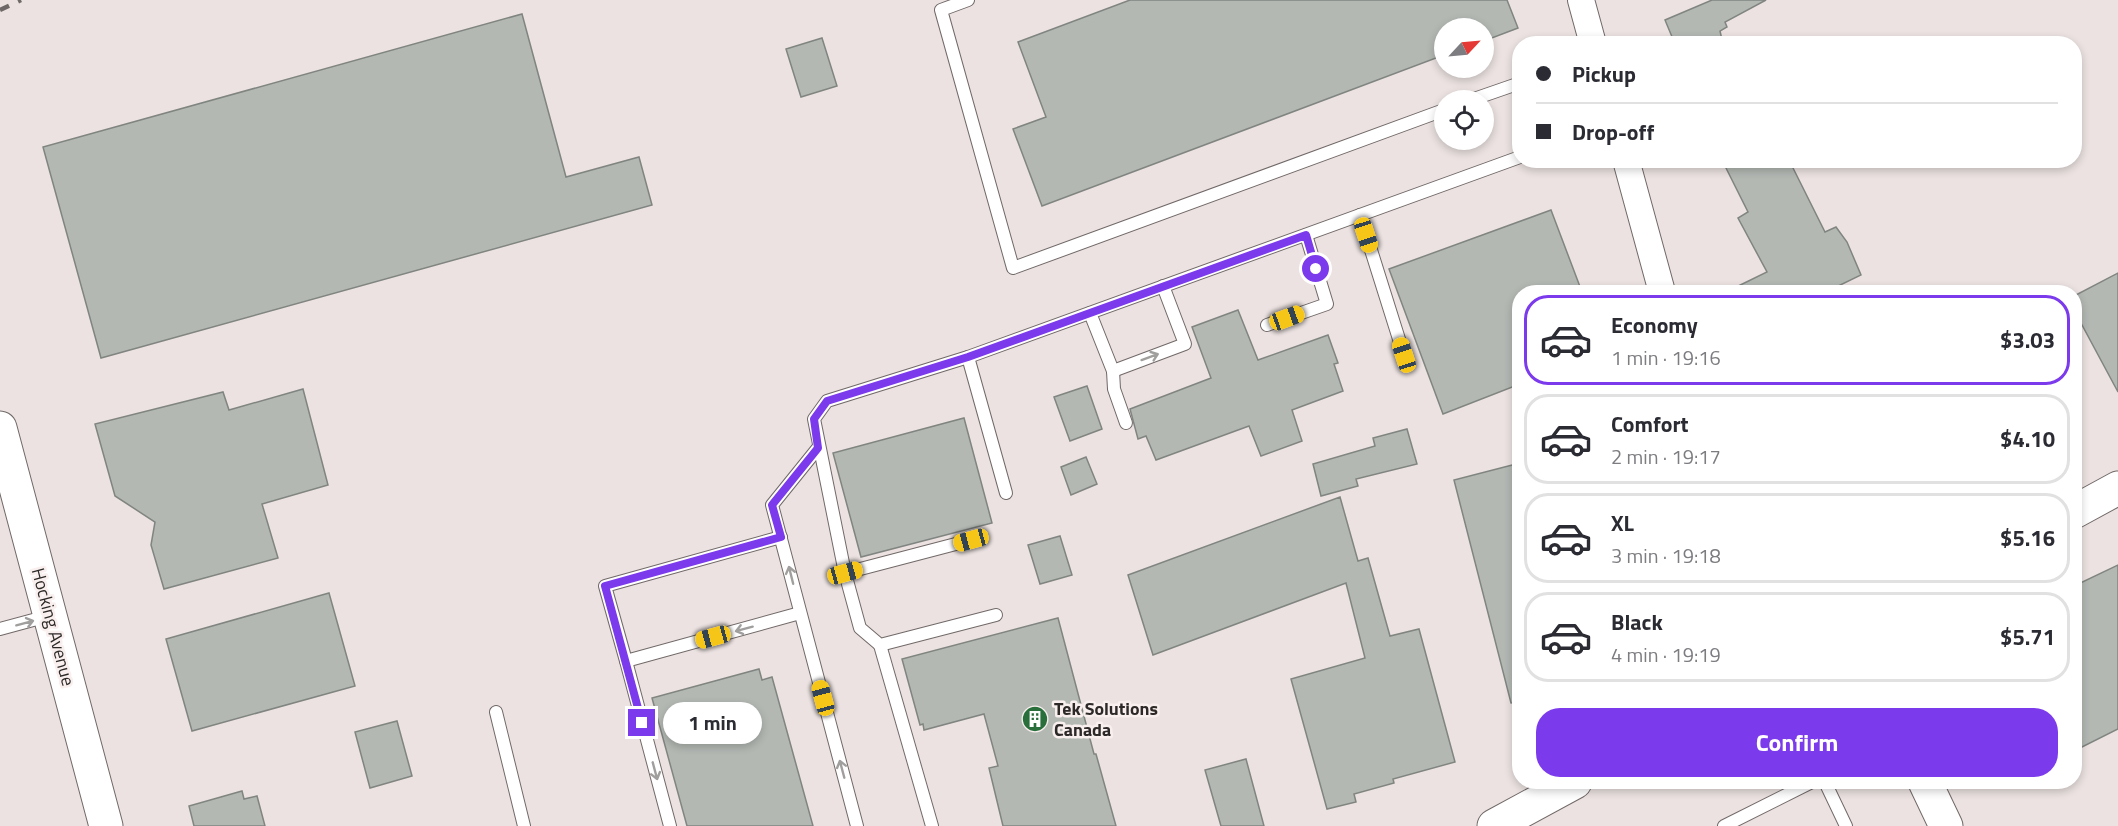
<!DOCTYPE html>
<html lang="en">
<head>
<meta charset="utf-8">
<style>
	body { margin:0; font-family:"Titillium Web",sans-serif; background:#f2f2f3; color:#2b2b33; height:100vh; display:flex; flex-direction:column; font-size:22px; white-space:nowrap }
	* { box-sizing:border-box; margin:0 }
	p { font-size:20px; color:#7c7c81 }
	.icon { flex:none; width:33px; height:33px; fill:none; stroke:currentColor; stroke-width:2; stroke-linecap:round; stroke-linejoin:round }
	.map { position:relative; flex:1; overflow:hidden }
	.side { position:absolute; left:1512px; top:285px; width:570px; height:504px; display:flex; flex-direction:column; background:#fff; border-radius:24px; box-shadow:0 3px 9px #0003 }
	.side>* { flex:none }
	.top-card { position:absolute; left:1512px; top:36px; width:570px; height:132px; border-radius:24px; box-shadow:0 3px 9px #0003; display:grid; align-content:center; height:132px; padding:0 24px; background:#fff }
	.needle { width:39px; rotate:64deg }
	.buttons { position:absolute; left:1434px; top:18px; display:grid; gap:12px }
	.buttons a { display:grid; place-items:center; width:60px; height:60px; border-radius:50%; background:#fff; box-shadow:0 3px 9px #0003; font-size:30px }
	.end { position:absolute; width:27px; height:27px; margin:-14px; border:8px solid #7c3aed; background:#fff; box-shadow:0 0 0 3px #fff }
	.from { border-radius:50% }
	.bubble { position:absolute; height:42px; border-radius:21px; background:#fff; box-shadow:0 3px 9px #0003; font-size:20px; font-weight:700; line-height:42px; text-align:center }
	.car { position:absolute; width:18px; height:36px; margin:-18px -9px; border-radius:8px; box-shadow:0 0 4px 2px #0007; background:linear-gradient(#f5c518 24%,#345 0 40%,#f5c518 0 76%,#345 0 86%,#f5c518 0) }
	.top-card b { display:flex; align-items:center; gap:21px; height:57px; font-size:22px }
	.top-card b+b { border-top:2px solid #e1e1e2 }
	.top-card i { width:15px; height:15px; background:#2b2b33 }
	ul { padding:10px 0 0; list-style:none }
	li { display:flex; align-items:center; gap:18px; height:90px; margin:0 12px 9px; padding:0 12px; border:3px solid #e1e1e2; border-radius:24px }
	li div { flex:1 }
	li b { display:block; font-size:22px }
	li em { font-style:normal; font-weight:700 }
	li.current { border-color:#7c3aed }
	li>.icon { width:54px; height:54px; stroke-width:1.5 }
	.primary-button { display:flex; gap:12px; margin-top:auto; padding:12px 24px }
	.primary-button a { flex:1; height:69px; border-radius:24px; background:#7c3aed; color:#fff; font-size:24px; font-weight:700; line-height:69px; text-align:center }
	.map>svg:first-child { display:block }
	.building { fill:#b3b8b3; stroke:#808581; stroke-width:1.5 }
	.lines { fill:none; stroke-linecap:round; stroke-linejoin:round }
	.lane-casing { stroke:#716968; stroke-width:14 }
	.street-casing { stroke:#716968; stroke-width:28 }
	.secondary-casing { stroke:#716968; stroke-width:35 }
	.lane { stroke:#fff; stroke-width:12 }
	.street { stroke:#fff; stroke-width:26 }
	.secondary { stroke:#fff; stroke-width:33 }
	.rail { stroke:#6e6968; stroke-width:4.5; stroke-dasharray:10 10; stroke-linecap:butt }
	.oneway { stroke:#a09f9e }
	.route { stroke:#7c3aed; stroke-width:8 }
	.labels { text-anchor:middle; stroke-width:5; stroke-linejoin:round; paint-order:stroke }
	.street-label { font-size:18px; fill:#2c2928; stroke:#f8efee }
	.poi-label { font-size:18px; font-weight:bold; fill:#2c2928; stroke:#f8efee; text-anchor:start }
</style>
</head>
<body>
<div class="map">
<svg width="2118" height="826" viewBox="0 0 2118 826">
	<rect width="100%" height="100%" fill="#ebe2e1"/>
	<g class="building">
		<polygon points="1130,0 1507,0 1518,28 1484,41 1484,28 1444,28 1444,55 1042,206 1013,129 1046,117 1018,42"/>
		<polygon points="1712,0 1766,0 1725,22 1727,27 1720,31 1723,44 1675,44 1665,20"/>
		<polygon points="522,14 566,177 639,157 652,205 101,358 43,147"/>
		<polygon points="822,38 837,86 801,97 786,49"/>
		<polygon points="1722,160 1789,160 1825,232 1836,227 1847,242 1861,275 1826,292 1726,292 1767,272 1738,218 1748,212"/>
		<polygon points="1551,210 1582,292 1520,292 1520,384 1443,414 1389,269"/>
		<polygon points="2118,273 2118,392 2074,310 2074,296"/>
		<polygon points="1238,310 1258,360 1328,335 1338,363 1334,364 1343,391 1292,410 1302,441 1261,456 1249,426 1156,460 1146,436 1138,439 1130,409 1211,378 1192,327"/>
		<polygon points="1087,386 1102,429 1070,441 1054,397"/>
		<polygon points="303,389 328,485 262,504 278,558 164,589 151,545 155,522 115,496 95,424 223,392 229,410"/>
		<polygon points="964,418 992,523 861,557 833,453"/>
		<polygon points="1407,429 1417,464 1356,479 1358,486 1321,496 1313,464 1375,446 1373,438"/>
		<polygon points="1086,457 1097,484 1071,495 1061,467"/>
		<polygon points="1520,463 1520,702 1511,703 1454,480"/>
		<polygon points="1340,497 1358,561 1368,558 1390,636 1419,629 1455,762 1393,779 1394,783 1354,794 1356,802 1327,809 1291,679 1365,658 1346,583 1153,655 1128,575"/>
		<polygon points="1060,536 1072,575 1040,584 1028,545"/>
		<polygon points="2118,565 2118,729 2074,751 2074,586"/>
		<polygon points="329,593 355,686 192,731 166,639"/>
		<polygon points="1058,618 1094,754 1096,754 1116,826 1003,826 989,768 998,766 984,714 924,730 923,724 920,725 902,659"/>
		<polygon points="759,669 762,680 772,677 813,826 687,826 652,698"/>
		<polygon points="397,721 412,776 370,788 355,732"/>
		<polygon points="1246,759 1264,826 1221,826 1205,770"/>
		<polygon points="242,791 244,799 257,796 265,826 194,826 189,806"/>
	</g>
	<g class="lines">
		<g class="lane-casing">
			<g id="lane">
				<polyline points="968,0 941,10 1013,268 1444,110"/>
				<polyline points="1471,100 1520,83"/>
				<polyline points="1360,215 1404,355"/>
				<polyline points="1090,313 1113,371 1185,344 1163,286"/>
				<polyline points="1267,325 1327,304 1306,235"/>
				<polyline points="968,357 1006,493"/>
				<polyline points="1113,371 1114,389 1126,423"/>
				<polyline points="818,448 772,505 857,826"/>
				<polyline points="971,540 845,573 814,419 827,401 968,357 1520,157"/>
				<polyline points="845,573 860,628 880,645 996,615"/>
				<polyline points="0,629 48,616"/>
				<polyline points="880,645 932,826"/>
				<polyline points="626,661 605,586 781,537"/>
				<polyline points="496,712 524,826"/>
				<polyline points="1825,782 1846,826"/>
				<polyline points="670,826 626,661 800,613"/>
				<polyline points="1724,826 1812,782"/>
			</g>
		</g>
		<g class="street-casing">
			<g id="street">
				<polyline points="1581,0 1593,44"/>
				<polyline points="1626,160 1662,292"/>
			</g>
		</g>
		<g class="secondary-casing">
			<g id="secondary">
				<polyline points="0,428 106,826"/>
				<polyline points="2074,512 2118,488"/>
				<polyline points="1925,782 1946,826"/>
				<polyline points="1494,826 1575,782"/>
			</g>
		</g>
		<use href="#lane" class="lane"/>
		<use href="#street" class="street"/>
		<use href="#secondary" class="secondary"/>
		<polyline class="rail" points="0,10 21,0"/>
	</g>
	<defs><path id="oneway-shaft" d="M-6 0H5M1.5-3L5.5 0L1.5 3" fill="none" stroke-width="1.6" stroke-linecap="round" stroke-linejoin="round" transform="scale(1.5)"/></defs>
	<g class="oneway">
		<use href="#oneway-shaft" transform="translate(1150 357) rotate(-20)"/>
		<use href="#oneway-shaft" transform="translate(791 575) rotate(-104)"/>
		<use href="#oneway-shaft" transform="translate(25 623) rotate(-15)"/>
		<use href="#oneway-shaft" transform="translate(744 629) rotate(165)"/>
		<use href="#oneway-shaft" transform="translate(842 769) rotate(-105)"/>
		<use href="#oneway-shaft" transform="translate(655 771) rotate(75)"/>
	</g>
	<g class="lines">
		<polyline class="route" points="642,723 605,586 781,537 772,505 818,448 814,419 827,401 968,357 1306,235 1316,269"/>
	</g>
	<defs>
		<g id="building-disc" transform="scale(1.35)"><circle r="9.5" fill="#296f3b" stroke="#f8efee"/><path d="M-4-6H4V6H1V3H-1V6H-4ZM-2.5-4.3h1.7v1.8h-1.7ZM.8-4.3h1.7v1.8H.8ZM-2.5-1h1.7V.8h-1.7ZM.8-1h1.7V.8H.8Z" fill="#fff"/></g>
	</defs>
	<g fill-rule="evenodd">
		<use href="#building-disc" x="1035" y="719"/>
	</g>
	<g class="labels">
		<g class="street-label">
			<text transform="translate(53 627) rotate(75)" y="6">Hocking Avenue</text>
		</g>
		<g class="poi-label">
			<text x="1054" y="715">Tek Solutions<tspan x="1054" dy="21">Canada</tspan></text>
		</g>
	</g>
</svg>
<div class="buttons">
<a><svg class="needle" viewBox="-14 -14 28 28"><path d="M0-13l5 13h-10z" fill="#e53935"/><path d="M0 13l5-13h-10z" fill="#7c7c81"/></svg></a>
<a><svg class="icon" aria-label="locate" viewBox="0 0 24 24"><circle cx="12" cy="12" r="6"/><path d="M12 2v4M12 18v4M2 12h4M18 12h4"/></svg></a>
</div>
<i class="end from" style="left:1316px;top:269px"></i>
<i class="end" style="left:642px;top:723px"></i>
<div class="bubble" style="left:663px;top:702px;width:99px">1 min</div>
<i class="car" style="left:1366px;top:235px;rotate:162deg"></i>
<i class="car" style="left:1287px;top:318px;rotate:70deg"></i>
<i class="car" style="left:1404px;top:355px;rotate:342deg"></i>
<i class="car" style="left:971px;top:540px;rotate:255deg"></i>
<i class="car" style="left:845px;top:573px;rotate:75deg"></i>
<i class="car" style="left:713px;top:637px;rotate:255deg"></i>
<i class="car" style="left:823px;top:698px;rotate:345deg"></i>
<div class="top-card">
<b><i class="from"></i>Pickup</b>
<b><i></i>Drop-off</b>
</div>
<section class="side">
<ul>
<li class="current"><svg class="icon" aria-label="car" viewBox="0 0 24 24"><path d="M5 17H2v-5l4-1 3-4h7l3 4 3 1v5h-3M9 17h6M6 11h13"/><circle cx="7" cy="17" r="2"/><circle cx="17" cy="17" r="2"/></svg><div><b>Economy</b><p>1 min · 19:16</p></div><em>$3.03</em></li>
<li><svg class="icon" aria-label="car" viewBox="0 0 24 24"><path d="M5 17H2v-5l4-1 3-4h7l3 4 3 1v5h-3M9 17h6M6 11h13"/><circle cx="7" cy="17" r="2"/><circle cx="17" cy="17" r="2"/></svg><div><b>Comfort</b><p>2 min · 19:17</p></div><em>$4.10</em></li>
<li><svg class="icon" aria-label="car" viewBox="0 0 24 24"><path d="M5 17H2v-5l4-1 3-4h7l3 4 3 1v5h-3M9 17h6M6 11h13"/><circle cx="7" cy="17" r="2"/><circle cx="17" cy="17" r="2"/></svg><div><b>XL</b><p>3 min · 19:18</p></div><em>$5.16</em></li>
<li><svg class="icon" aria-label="car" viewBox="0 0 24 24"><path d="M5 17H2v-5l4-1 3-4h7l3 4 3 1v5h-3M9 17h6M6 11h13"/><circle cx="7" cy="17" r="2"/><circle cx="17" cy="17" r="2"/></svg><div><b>Black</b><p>4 min · 19:19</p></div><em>$5.71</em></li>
</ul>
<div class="primary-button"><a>Confirm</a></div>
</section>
</div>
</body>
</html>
